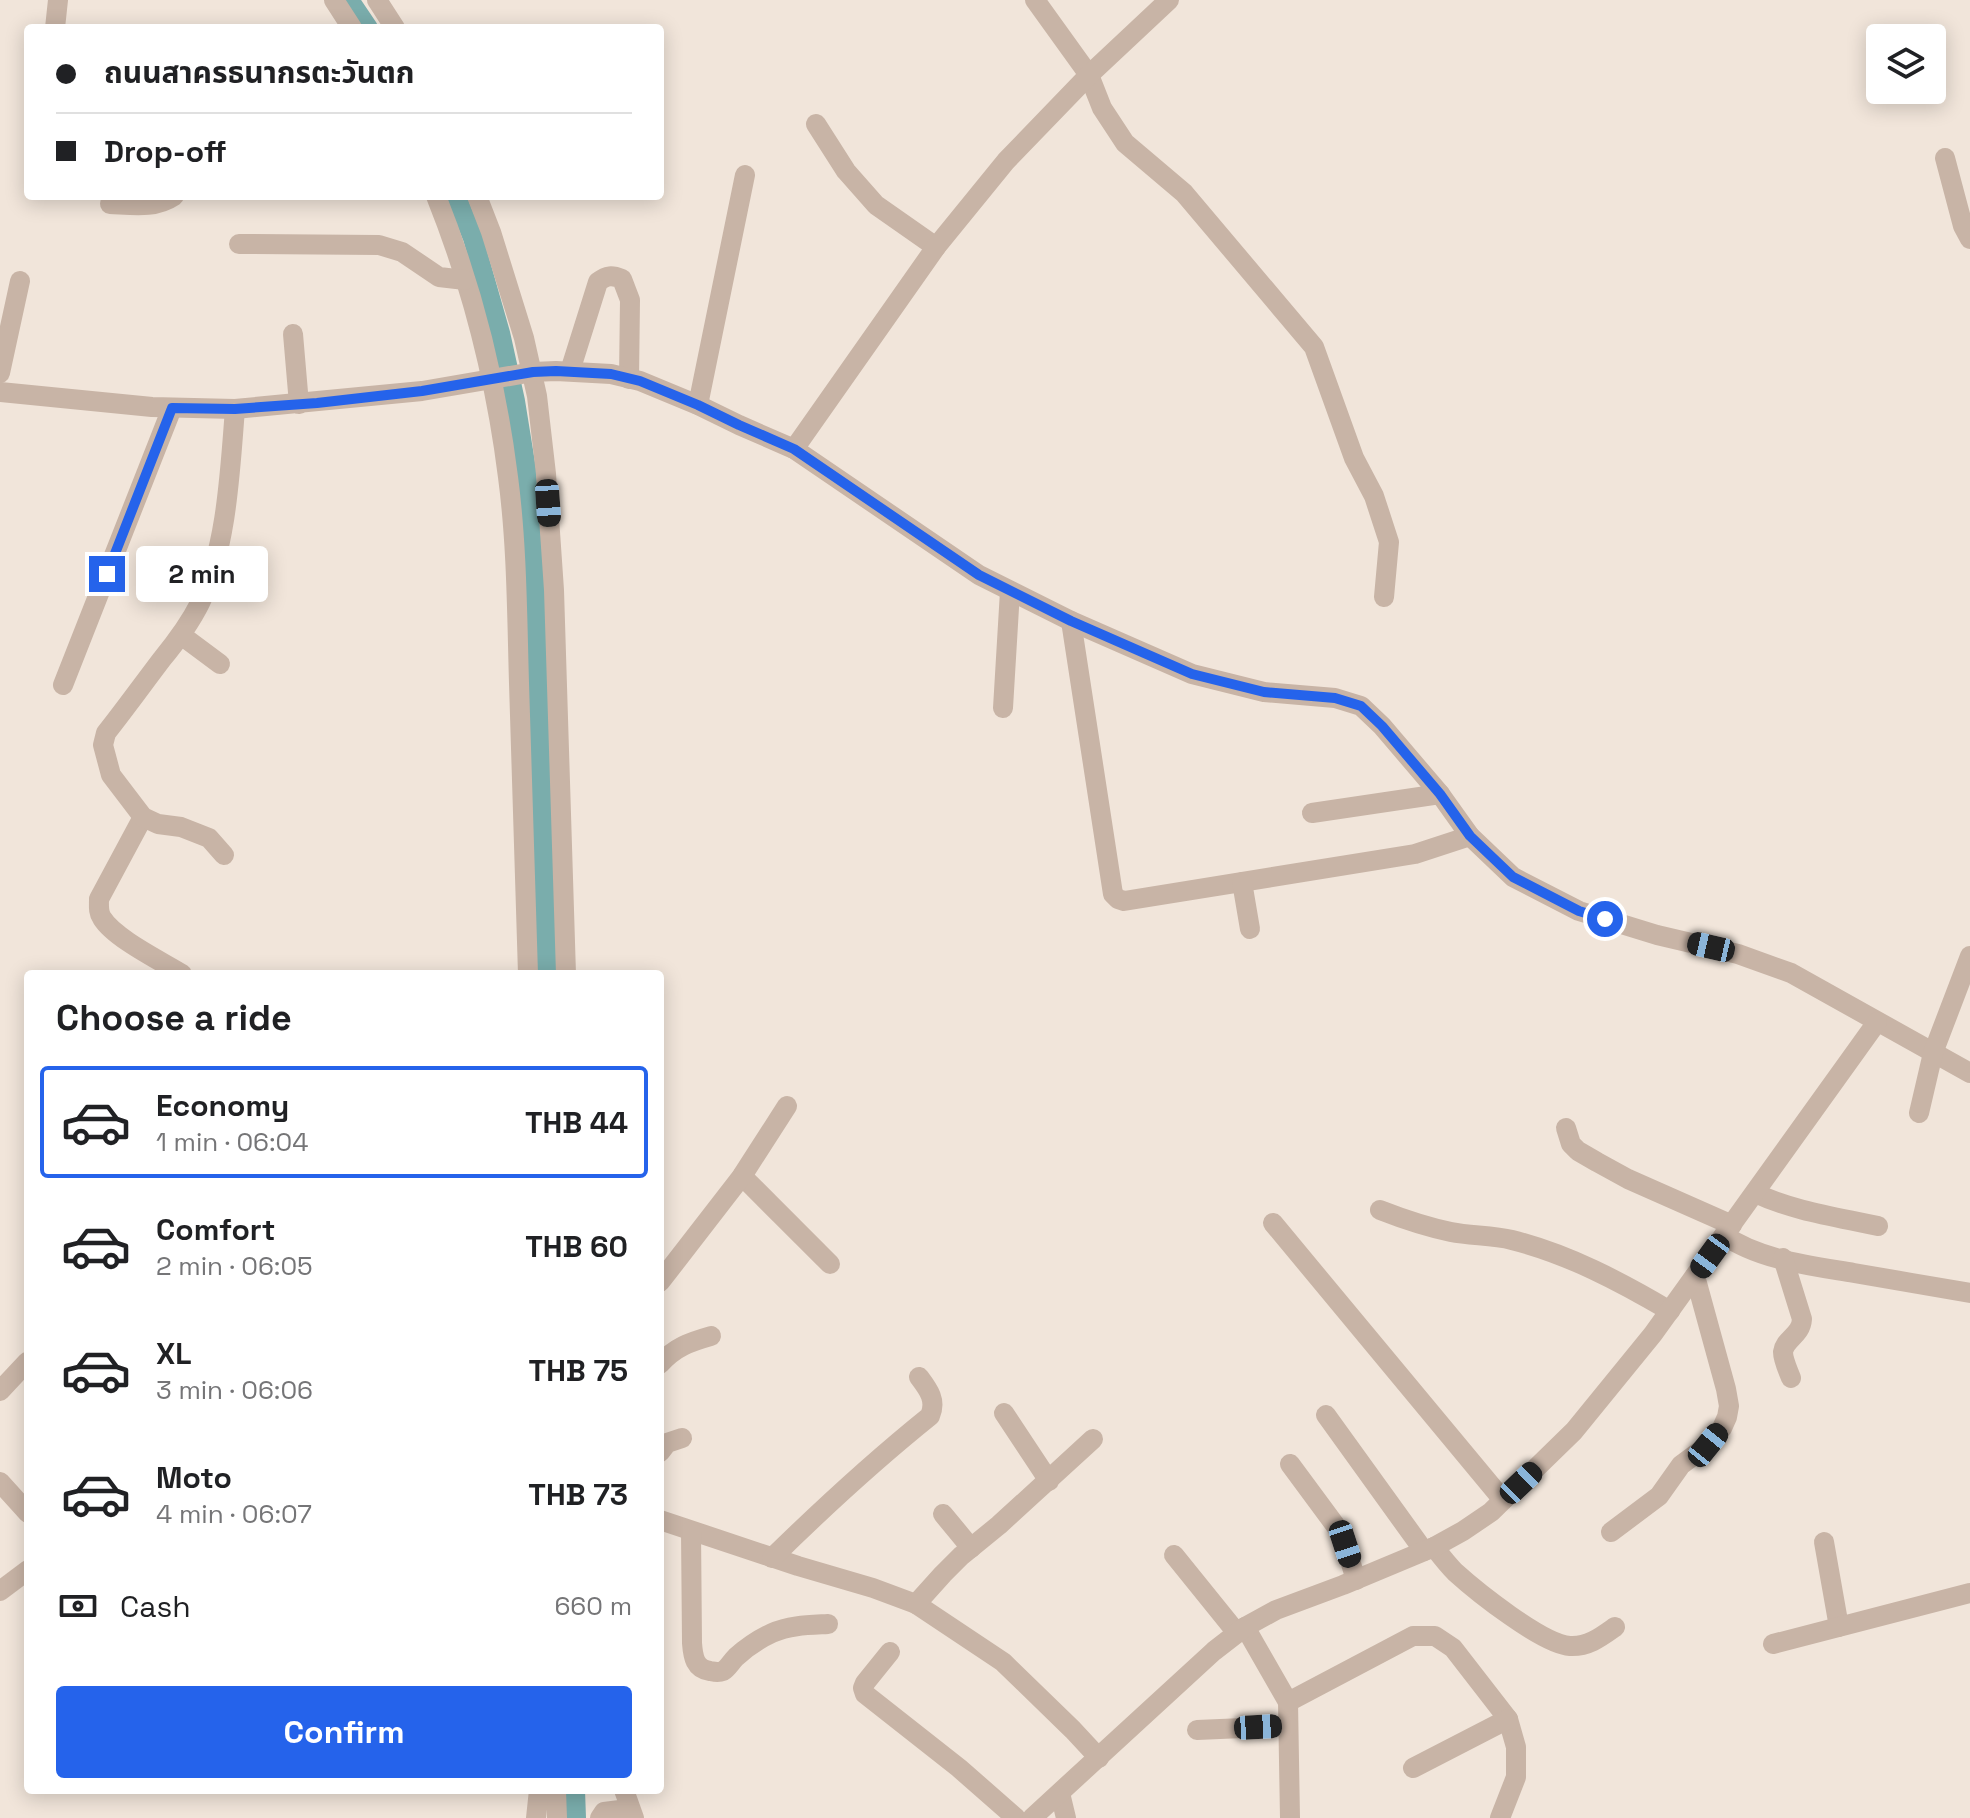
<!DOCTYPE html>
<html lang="en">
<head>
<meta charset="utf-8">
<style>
	body { margin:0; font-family:"Space Grotesk","Noto Sans Thai",sans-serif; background:#f2f2f2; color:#202124; height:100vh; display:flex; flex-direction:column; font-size:30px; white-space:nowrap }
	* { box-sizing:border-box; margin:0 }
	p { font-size:26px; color:#757577 }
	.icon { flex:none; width:44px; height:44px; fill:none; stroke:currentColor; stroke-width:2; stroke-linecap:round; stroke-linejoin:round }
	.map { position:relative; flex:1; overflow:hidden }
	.panel { position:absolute; left:24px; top:970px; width:640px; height:824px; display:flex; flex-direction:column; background:#fff; border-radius:8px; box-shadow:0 4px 20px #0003 }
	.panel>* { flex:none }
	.hud { position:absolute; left:24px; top:24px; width:640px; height:176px; border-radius:8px; box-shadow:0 4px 20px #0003; display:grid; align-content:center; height:176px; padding:0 32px; background:#fff }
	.controls { position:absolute; left:1866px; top:24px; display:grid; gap:16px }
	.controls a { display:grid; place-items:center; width:80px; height:80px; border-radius:8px; background:#fff; box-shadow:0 4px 20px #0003; font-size:40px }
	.end { position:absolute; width:36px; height:36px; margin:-18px; border:10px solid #2563eb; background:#fff; box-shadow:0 0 0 4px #fff }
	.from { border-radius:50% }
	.bubble { position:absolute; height:56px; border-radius:8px; background:#fff; box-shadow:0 4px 20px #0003; font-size:26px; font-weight:800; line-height:56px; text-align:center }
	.car { position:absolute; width:24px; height:48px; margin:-24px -12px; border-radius:10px; box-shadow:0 0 6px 2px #0007; background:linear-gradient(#222 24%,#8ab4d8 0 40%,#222 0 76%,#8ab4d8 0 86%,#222 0) }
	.hud b { display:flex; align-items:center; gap:28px; height:76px; font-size:30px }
	.hud b+b { border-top:2px solid #e0e0e0 }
	.hud i { width:20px; height:20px; background:#202124 }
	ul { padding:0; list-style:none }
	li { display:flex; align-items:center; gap:24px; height:112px; margin:0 16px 12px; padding:0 16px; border:4px solid transparent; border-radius:8px }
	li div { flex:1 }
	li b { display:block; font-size:30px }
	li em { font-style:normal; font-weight:800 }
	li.selected { border-color:#2563eb }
	li>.icon { width:72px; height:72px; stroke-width:1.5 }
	h2 { padding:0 32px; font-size:36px; line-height:96px }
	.pay { display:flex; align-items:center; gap:20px; height:88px; padding:0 32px; font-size:30px }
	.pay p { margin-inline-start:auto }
	.cta { display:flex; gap:16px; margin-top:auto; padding:16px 32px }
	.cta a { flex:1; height:92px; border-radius:8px; background:#2563eb; color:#fff; font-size:32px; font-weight:800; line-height:92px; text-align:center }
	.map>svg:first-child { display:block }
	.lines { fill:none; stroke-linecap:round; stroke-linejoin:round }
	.canal { stroke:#7aadac; stroke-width:20 }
	.minor { stroke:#c8b4a6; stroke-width:20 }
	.route { stroke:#2563eb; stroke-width:10 }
</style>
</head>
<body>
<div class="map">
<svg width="1970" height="1818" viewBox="0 0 1970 1818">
	<rect width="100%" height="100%" fill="#f1e5da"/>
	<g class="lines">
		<g class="canal">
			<polyline points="349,0 368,28"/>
			<polyline points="456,196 473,238 500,333 515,401 526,469 535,590 547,974"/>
			<polyline points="575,1790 576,1818"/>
		</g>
		<g class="minor">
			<polyline points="334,0 352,28"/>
			<polyline points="377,0 395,28"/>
			<polyline points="1035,0 1089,75 1102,108 1125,143 1184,193 1314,347 1354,458 1374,496 1389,542 1384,597"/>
			<polyline points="55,28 58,0"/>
			<polyline points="816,124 846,171 876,205 936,247"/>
			<polyline points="1945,158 1963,226 1970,239"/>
			<path d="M436,196C472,286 496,381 508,477C517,545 517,615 519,683C522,780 525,877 528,974"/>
			<polyline points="477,196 491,232 524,338 537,396 546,474 554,590 566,974"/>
			<path d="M110,204C132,205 155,209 174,196"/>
			<polyline points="239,244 379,245 402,252 439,277 465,280"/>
			<polyline points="293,334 299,404"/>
			<path d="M570,371L598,282C607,275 612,275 622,279L630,300L629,379"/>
			<polyline points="0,373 20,281"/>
			<polyline points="0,392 152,407 235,409 422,391 533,372 556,371 611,374 640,381 698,405 739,425 794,449 979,575 1071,621 1192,674 1264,692 1335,698 1361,706 1382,726 1440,794 1470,836 1513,877 1579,911 1657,935 1738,954 1791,973 1970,1073"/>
			<polyline points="698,405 745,175"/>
			<polyline points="794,449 936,247 1006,161 1089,75 1169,0"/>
			<polyline points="1071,621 1113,894 1118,899 1124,901 1415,854 1470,836"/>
			<polyline points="181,635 220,664"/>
			<polyline points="63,685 172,408"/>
			<polyline points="1003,708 1010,591"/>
			<polyline points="1312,813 1440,794"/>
			<path d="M143,817L99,899C99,906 98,912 102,918C114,938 161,961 182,974"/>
			<path d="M224,855L209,838L181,827L158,824L143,817L111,775L103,745L106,733C125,709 143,684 162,659C176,642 190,623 200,603C227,547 230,471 235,409"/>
			<polyline points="1242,882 1250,929"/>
			<polyline points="1919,1113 1933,1053 1970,956"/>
			<polyline points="1566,1128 1571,1144 1578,1151 1597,1162 1628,1179 1732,1225"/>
			<polyline points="742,1176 830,1264"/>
			<path d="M1755,1193C1793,1211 1837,1217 1878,1226"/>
			<path d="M1380,1210C1403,1219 1427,1227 1451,1232C1471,1236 1492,1235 1512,1240C1568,1254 1621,1282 1670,1311"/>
			<polyline points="1273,1223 1503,1500"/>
			<path d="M1724,1235C1759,1260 1813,1266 1854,1273C1893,1280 1931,1286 1970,1293"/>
			<path d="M1783,1258L1802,1319C1801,1336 1785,1338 1783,1352C1783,1360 1788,1370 1791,1378"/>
			<polyline points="660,1282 742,1176 787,1106"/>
			<path d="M660,1364C675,1347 690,1342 711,1336"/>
			<polyline points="0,1391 27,1362"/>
			<polyline points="1004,1413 1049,1481"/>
			<polyline points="1326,1415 1424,1551"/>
			<polyline points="660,1452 667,1443 682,1438"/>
			<polyline points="1290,1464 1338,1529 1345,1544 1356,1580"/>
			<polyline points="0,1482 28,1513"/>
			<polyline points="943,1514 971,1548"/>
			<polyline points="660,1520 798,1566 873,1588 916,1604 1003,1662 1073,1730 1099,1758"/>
			<path d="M691,1531L692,1643C693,1657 695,1669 710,1671C715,1672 718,1673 723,1671C728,1668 731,1662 736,1657C747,1647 759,1639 772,1633C790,1625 809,1625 828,1624"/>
			<polyline points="1611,1532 1659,1496 1681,1465 1708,1445 1722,1428 1727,1417 1729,1406 1726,1389 1695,1276"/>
			<polyline points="1824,1542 1839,1627"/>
			<path d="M1434,1547C1441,1556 1447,1564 1455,1572C1476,1591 1542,1644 1570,1646C1588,1647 1601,1637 1615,1627"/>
			<polyline points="1174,1555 1237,1633"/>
			<path d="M772,1558C823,1508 874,1461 930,1416C937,1400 928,1389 919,1377"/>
			<polyline points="0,1591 28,1570"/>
			<polyline points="916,1604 943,1574 961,1556 999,1525 1093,1439"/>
			<polyline points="1245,1627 1288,1702 1290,1818"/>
			<polyline points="1773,1644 1970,1593"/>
			<polyline points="890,1652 865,1683 863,1688 865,1694 959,1768 1016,1818"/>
			<polyline points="1288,1702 1413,1636 1435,1636 1453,1648 1508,1719 1516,1747 1516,1777 1500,1818"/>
			<polyline points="1197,1730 1288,1726"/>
			<polyline points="1413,1768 1508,1719"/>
			<polyline points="556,1790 557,1818"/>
			<polyline points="624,1790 634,1818"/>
			<polyline points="1060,1793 1066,1818"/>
			<polyline points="536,1818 539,1790"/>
			<polyline points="600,1818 604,1812 620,1810"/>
			<polyline points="1032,1818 1214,1651 1245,1627 1276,1610 1343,1585 1434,1547 1463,1531 1491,1512 1574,1431 1653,1334 1877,1022"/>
		</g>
	</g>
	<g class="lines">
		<polyline class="route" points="107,574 172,408 235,409 317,403 422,391 533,372 556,371 611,374 640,381 698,405 739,425 794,449 979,575 1071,621 1192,674 1264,692 1335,698 1361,706 1382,726 1440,794 1470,836 1513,877 1579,911 1605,919"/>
	</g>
</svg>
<div class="controls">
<a><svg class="icon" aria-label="layers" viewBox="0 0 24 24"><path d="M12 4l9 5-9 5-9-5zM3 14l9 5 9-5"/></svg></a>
</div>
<i class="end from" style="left:1605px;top:919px"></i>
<i class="end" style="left:107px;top:574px"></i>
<div class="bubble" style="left:136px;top:546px;width:132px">2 min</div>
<i class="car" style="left:548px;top:503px;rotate:176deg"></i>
<i class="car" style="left:1711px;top:947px;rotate:283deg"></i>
<i class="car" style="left:1710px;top:1256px;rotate:216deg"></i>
<i class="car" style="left:1708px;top:1445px;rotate:39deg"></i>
<i class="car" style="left:1521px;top:1483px;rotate:46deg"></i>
<i class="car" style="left:1345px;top:1544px;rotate:162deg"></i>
<i class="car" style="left:1258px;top:1727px;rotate:87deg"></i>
<div class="hud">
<b><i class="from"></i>ถนนสาครธนากรตะวันตก</b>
<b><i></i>Drop-off</b>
</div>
<section class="panel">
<h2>Choose a ride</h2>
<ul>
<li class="selected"><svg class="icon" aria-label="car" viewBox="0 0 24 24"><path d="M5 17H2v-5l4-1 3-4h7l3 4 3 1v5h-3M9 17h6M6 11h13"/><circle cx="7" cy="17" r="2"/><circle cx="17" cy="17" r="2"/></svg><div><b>Economy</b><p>1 min · 06:04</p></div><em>THB 44</em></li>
<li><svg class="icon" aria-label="car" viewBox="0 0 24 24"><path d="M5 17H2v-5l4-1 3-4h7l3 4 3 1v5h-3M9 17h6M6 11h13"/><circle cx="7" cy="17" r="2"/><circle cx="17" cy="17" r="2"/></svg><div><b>Comfort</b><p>2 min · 06:05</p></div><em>THB 60</em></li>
<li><svg class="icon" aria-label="car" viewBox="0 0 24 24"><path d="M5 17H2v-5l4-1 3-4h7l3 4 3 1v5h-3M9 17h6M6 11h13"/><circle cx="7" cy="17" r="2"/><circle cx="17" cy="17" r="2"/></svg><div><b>XL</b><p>3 min · 06:06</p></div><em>THB 75</em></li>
<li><svg class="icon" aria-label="car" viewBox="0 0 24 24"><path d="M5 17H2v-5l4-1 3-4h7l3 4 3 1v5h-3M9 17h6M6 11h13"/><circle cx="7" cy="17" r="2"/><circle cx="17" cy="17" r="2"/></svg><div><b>Moto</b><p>4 min · 06:07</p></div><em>THB 73</em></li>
</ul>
<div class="pay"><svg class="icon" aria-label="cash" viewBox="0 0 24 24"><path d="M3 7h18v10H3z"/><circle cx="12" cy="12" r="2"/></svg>Cash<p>660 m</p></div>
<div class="cta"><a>Confirm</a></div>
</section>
</div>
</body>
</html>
